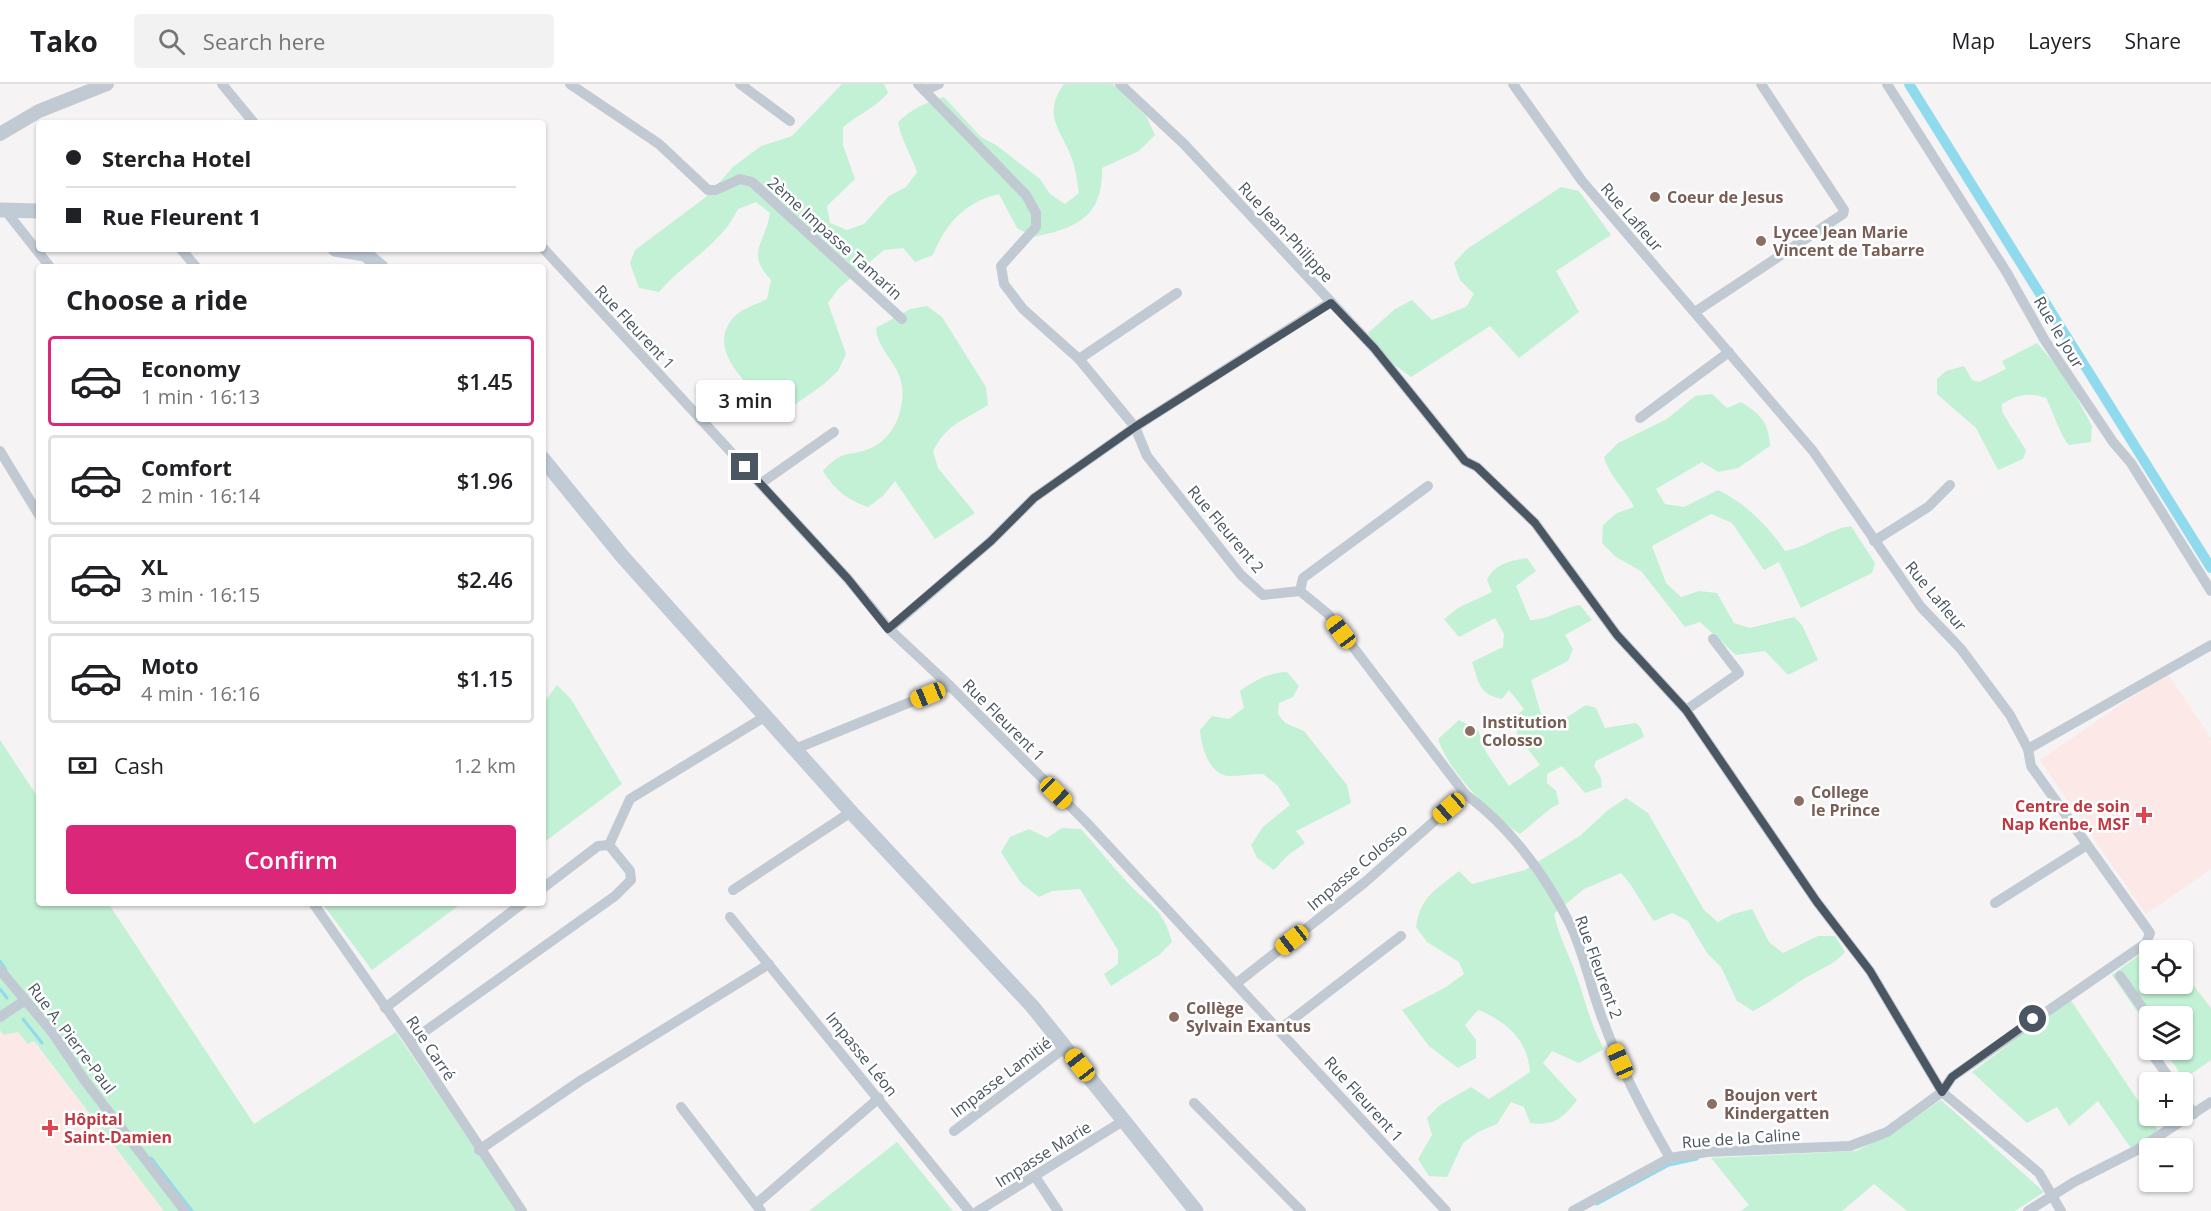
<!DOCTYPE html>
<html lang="en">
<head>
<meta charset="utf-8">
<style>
	body { margin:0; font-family:"Open Sans",sans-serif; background:#f2f2f2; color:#202124; height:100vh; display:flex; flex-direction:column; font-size:22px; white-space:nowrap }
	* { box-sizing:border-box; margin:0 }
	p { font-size:20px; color:#757577 }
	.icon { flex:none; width:33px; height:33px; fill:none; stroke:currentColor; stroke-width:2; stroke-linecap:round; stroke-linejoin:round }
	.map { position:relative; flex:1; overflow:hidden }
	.drawer { position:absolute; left:36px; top:180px; width:510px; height:642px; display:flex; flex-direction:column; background:#fff; border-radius:6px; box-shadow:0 2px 4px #0004 }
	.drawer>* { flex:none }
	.banner { position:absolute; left:36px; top:36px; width:510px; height:132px; border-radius:6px; box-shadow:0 2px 4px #0004; display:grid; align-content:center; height:132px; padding:0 30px; background:#fff }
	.tools { position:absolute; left:2139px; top:856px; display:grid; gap:12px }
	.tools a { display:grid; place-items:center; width:54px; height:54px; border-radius:6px; background:#fff; box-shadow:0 2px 4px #0004; font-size:30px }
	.end { position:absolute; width:27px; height:27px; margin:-14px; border:8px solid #4a5661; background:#fff; box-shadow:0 0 0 3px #fff }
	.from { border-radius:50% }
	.bubble { position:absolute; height:42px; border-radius:6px; background:#fff; box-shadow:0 2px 4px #0004; font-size:20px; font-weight:600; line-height:42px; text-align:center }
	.car { position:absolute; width:18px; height:36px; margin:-18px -9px; border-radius:8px; box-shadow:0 0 4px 2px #0007; background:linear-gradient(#f5c518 24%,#345 0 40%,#f5c518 0 76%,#345 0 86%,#f5c518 0) }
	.banner b { display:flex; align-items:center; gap:21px; height:57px; font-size:22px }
	.banner b+b { border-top:2px solid #e0e0e0 }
	.banner i { width:15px; height:15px; background:#202124 }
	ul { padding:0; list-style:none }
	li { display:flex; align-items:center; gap:18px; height:90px; margin:0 12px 9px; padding:0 18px; border:3px solid #e0e0e0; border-radius:6px }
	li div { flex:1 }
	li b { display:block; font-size:22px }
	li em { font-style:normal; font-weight:600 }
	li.selected { border-color:#db2777 }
	li>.icon { width:54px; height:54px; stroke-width:1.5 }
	h2 { padding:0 30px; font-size:27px; line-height:72px }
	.pay { display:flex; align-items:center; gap:15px; height:66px; padding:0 30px; font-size:22px }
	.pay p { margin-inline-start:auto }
	.cta { display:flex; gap:12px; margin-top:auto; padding:12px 30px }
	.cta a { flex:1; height:69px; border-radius:6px; background:#db2777; color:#fff; font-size:24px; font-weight:600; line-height:69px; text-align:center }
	header { display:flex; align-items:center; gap:36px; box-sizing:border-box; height:84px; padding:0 30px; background:#fff; border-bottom:2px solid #e0e0e0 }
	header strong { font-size:28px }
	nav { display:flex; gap:33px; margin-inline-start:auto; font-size:21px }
	.search { width:420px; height:54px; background:#f2f2f2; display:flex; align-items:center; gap:15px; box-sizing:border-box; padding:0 21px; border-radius:6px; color:#757577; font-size:22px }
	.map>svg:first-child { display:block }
	.medical { fill:#fce8e6 }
	.green { fill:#c3f1d5 }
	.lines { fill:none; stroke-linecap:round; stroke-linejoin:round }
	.stream { stroke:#90daee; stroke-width:3 }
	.canal { stroke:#90daee; stroke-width:10 }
	.minor { stroke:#c1cad2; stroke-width:10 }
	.tertiary { stroke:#c1cad2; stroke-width:14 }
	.secondary { stroke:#c1cbd6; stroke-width:15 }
	.route { stroke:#4a5661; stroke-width:8 }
	.education-dot { fill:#8d6e63; stroke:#fff; stroke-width:2 }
	.health-dot { fill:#e0444e; stroke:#fff; stroke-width:2 }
	.labels { text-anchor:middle; stroke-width:5; stroke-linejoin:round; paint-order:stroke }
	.education-label { font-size:16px; font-weight:bold; fill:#785e54; stroke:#fff; text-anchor:start }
	.street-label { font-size:16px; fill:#4a5661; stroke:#fff }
	.health-label { font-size:16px; font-weight:bold; fill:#be3a42; stroke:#fff; text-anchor:end }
</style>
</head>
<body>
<header>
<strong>Tako</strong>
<div class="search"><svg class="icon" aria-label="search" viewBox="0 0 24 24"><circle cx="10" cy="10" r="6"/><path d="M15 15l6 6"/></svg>Search here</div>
<nav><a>Map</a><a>Layers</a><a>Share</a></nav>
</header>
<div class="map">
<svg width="2211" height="1127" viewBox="0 0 2211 1127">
	<rect width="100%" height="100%" fill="#f5f3f3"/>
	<g class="medical">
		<polygon points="2167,589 2211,654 2211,785 2146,830 2040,676"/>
		<polygon points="0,946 3,950 18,948 33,957 164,1127 0,1127"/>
	</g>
	<g class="green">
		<path d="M842,0H884L888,9C875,24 859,30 843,43V61L855,95L827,122L830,139L847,146L864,140L889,112L906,103L917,88C911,70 901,56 898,38C912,25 926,18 944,13L981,53L996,61L1040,95L1050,110L1065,120L1079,109C1077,97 1076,86 1072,75C1062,46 1041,32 1064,0H1113L1146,32L1155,51L1139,67L1102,84C1103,133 1077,144 1033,153L1017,144L999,110C965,118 946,139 933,171L915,178L903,164L884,166L839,204L828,219L846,270L838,287L824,300L793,322L773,325C750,304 704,265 734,233C741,225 757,220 767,215L771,196C745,168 765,161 770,129L756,118L738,125C721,161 684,178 659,208L639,204L630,179L635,166L706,113L733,83L761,62L792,52Z"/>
		<polygon points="1561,103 1579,107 1611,151 1556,187 1579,228 1519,274 1490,242 1411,293 1388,276 1368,249 1395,225 1412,216 1432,236 1466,223 1474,210 1460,196 1454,179 1467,165"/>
		<path d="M927,222L942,233L986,303L988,321C964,337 947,339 933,367L938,384L975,429L935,455L895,397L883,412L868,423C846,415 836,407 823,387C844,364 847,374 871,364C894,354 905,325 902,302C899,279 877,266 876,244L910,225Z"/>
		<path d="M2037,259L2064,290L2092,342L2091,358L2069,361C2061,353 2053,327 2046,314C2029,308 2018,310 2002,320V328L2026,366L2023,375L1998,386L1976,344L1937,310V295L1946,287L1964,282L1972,296L1979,298L2006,285L2002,277Z"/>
		<path d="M1712,310L1727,324L1741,318C1760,330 1769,338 1770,362L1738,384L1718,388L1702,378L1656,405L1665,420L1684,423L1718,406C1744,418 1769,443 1785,467C1811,462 1823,447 1851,442L1875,479L1872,489L1801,524L1779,478L1764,486L1732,439L1711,430L1652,462L1666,499L1681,513L1699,507L1717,509L1734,539L1750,544L1794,533L1802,541L1818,576L1788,591L1765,567L1736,571L1700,538L1685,543L1641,487L1616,473L1602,459L1603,441L1617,429L1634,423C1624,403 1610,394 1604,373L1618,359L1667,335L1695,312Z"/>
		<path d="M1527,474L1536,487L1516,502L1530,536C1554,535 1557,525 1580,521L1592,536L1565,551L1573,565L1568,577L1531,596L1543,636L1556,640L1586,621L1596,624L1605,644L1636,639L1641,644L1644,653L1596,677L1594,682L1601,694L1602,703L1585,709L1562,682L1547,690V699L1556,707L1559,720L1551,724L1520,750C1491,731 1449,688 1438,655L1459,636L1478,646L1486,668L1509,702L1540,681L1518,652L1512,636L1524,625L1509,606L1502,615C1478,610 1479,598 1472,578L1503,563L1504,550L1495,534L1459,553L1444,535L1458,524L1492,508L1487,496C1495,479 1510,477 1527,474Z"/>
		<path d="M1287,588L1299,602L1293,613L1279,619L1278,630L1285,639L1304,647L1347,701L1351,719L1296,747L1305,759L1288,771L1274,786L1257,774L1251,761L1263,743L1290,721L1278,702L1263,690C1252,690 1240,692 1229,692C1209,691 1201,662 1200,646L1212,632L1229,635L1244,624L1240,607C1256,596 1268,589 1287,588Z"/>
		<polygon points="557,601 571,615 622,700 543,759 543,620"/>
		<polygon points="0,656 39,715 39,819 108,819 254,1040 396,948 517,1127 164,1127 34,957 28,960 18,948 3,951 0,946"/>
		<path d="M1626,714L1648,729L1704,826L1718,838L1733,830L1752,825L1769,858L1783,869L1818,852H1835L1845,868C1833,882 1817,886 1802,896C1785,907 1771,918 1753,927L1737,917L1721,883L1707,869L1688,837L1672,829L1654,837C1642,821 1635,804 1621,789L1584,805L1554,830C1558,849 1566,865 1573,882C1584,910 1589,939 1604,965L1579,979L1552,967L1543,979L1577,1016C1562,1035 1554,1042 1530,1039L1524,1023L1511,1018L1497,1040L1478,1048L1463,1059L1447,1093L1429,1092L1418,1075L1432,1051L1427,1034L1440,1021L1471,1003L1489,1015L1530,988C1528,957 1507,937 1478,926L1465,941L1476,956V974L1458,984L1429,962L1402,926L1446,903L1464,890L1459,878L1427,858L1416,843C1421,811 1436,806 1459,787L1472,800L1525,786L1581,751L1608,726Z"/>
		<path d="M1062,744L1081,745C1097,763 1112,782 1128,799C1151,824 1162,822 1172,858L1159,871L1111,902L1104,890L1118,880V866L1080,805L1052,807L1039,813L1021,799L1001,768L1010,753L1029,745L1047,754Z"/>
		<polygon points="322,819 462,819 372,886"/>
		<polygon points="2158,857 2166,867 2150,867 2150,900 2182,900 2183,888 2211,924 2211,976 2184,995 2164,966 2182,966 2182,933 2150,933 2149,945 2112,891"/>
		<polygon points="2070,915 2159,1048 2131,1064 2098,1017 2069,1042 2057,1023 2027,1039 1972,988"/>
		<polygon points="1941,1016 2044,1108 2015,1127 1907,1127 1874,1100 1842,1127 1741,1127 1749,1121 1711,1074 1856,1067 1898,1045"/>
		<polygon points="897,1058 953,1127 809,1127"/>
	</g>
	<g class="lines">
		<g class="stream">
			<polyline points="0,877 6,886"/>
			<polyline points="0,905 7,914"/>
			<polyline points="23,935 42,959"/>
			<polyline points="151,1074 192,1127"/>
			<polyline points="1597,1120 1669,1081 1697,1075"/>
		</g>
		<polyline class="canal" points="1909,0 2211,484"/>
		<g class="minor">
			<polyline points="222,0 254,39"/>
			<polyline points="570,0 659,60 708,106 716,106 740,95 752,98 902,235"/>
			<polyline points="740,0 790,37"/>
			<path d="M918,0L1026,111L1036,129V143L1001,182L1004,200L1023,225L1079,275L1135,343L1147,372L1241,491L1263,511L1300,507L1328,530L1465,710C1510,743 1545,791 1570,840C1585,871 1591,907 1604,939C1621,986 1645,1031 1670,1074"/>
			<polyline points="1120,0 1184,60 1374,264 1465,377 1477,383 1535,439 1617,551 1686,626 1817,818 1870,887 1942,1008 2039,1089 2061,1127"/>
			<polyline points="1513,0 1582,97 1813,367 1921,523 1961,565 2010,631 2028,665 2031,682 2150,849 2146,859 1952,993 1942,1008 1887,1048 1850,1062 1707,1068 1670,1074 1573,1127"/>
			<polyline points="1887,0 2007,189 2044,255 2113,358 2131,379 2211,507"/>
			<polyline points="926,6 939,0"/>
			<polyline points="5,126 50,183"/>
			<polyline points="543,164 848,495 889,545 950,602 1086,738 1446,1127"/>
			<polyline points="181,165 196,183"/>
			<polyline points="1695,228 1843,130 1844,126 1761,0"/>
			<polyline points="1079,275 1177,209"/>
			<polyline points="1640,334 1729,268"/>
			<polyline points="0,367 39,431"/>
			<polyline points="760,400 834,348"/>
			<polyline points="1874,457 1928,423 1950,401"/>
			<polyline points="1300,507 1303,494 1428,402"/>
			<polyline points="889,545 991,457 1034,414 1135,343 1331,218"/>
			<polyline points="1686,626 1739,589 1713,555"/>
			<polyline points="795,665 950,602"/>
			<polyline points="2028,665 2211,561"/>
			<polyline points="609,761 630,715 766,632"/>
			<polyline points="733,806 851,728"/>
			<polyline points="313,819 410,958 522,1127"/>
			<polyline points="1995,819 2087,761"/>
			<polyline points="730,833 969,1127"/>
			<polyline points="0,886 52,948 85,997 185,1127"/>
			<polyline points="2120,892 2150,935"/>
			<polyline points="1237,899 1364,799 1465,710"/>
			<polyline points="385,924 523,819"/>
			<polyline points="0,933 24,917"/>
			<polyline points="1280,945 1401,852"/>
			<polyline points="410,958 615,812 631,796 630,787 609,761 598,762 543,804"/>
			<polyline points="2156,966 2155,974 2173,999"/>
			<polyline points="2182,1013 2194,1030"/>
			<polyline points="1194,1019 1301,1127"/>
			<polyline points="681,1023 761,1127"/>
			<polyline points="954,1047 1066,963"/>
			<polyline points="479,1066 580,997 769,880"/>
			<polyline points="1036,1094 1058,1127"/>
			<polyline points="756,1120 879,1014"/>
			<polyline points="978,1127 1123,1037"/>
			<polyline points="2028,1127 2074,1098 2137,1066 2211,1018"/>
		</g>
		<polyline class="tertiary" points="0,50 39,27 107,0"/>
		<g class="secondary">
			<polyline points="0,126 39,127"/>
			<polyline points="335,165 365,170 381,183"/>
			<polyline points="543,375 622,472 851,728 1032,922 1196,1127"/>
		</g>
	</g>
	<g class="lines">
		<polyline class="route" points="745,383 848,495 888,545 991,457 1034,414 1135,343 1331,219 1374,264 1465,377 1477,383 1535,439 1617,551 1686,626 1817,818 1870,887 1942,1008 1952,993 2033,935"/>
	</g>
	<g class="education-dot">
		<circle cx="1655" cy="113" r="6"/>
		<circle cx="1761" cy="157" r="6"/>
		<circle cx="1470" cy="647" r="6"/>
		<circle cx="1799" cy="717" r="6"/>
		<circle cx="1174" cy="933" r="6"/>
		<circle cx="1712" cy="1020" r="6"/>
	</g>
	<g class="health-dot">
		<path d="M2141 722h6v6h6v6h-6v6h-6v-6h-6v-6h6z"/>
		<path d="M47 1035h6v6h6v6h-6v6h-6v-6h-6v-6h6z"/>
	</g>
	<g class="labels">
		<g class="education-label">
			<text x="1667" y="119">Coeur de Jesus</text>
			<text x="1773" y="154">Lycee Jean Marie<tspan x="1773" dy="18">Vincent de Tabarre</tspan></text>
			<text x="1482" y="644">Institution<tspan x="1482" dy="18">Colosso</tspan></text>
			<text x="1811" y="714">College<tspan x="1811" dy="18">le Prince</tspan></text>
			<text x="1186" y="930">Collège<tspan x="1186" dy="18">Sylvain Exantus</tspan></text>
			<text x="1724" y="1017">Boujon vert<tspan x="1724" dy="18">Kindergatten</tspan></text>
		</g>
		<g class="street-label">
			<text transform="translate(1632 133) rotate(49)" y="6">Rue Lafleur</text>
			<text transform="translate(1286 148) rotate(47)" y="6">Rue Jean-Philippe</text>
			<text transform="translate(835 154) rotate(42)" y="6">2ème Impasse Tamarin</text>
			<text transform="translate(635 243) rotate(47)" y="6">Rue Fleurent 1</text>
			<text transform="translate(2059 248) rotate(59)" y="6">Rue le Jour</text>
			<text transform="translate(1226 445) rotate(50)" y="6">Rue Fleurent 2</text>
			<text transform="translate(1936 512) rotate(50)" y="6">Rue Lafleur</text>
			<text transform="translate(1004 636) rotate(45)" y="6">Rue Fleurent 1</text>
			<text transform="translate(1357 783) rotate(-40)" y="6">Impasse Colosso</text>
			<text transform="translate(1599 883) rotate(70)" y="6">Rue Fleurent 2</text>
			<text transform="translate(72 954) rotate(53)" y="6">Rue A. Pierre-Paul</text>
			<text transform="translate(431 964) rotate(56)" y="6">Rue Carré</text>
			<text transform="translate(862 970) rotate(51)" y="6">Impasse Léon</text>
			<text transform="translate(1001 993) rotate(-37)" y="6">Impasse Lamitié</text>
			<text transform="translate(1364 1015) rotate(48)" y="6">Rue Fleurent 1</text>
			<text transform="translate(1741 1054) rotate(-4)" y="6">Rue de la Caline</text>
			<text transform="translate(1043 1070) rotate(-32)" y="6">Impasse Marie</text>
		</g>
		<g class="health-label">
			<text x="2130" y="728">Centre de soin<tspan x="2130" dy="18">Nap Kenbe, MSF</tspan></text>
			<text x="64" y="1041" text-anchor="start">Hôpital<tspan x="64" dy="18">Saint-Damien</tspan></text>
		</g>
	</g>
</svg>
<div class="tools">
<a><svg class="icon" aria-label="locate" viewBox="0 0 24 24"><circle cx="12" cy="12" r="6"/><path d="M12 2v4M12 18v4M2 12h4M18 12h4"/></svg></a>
<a><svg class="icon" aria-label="layers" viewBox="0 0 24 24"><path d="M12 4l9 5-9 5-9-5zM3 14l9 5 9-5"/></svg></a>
<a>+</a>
<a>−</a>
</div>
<i class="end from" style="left:2033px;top:935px"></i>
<i class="end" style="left:745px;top:383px"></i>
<div class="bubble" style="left:696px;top:296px;width:99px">3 min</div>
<i class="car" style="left:1341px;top:548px;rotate:323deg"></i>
<i class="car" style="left:928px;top:611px;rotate:248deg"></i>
<i class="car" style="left:1056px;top:709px;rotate:134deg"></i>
<i class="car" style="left:1449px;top:724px;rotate:229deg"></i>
<i class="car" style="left:1292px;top:856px;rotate:232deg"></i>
<i class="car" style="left:1620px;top:977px;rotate:336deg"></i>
<i class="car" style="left:1080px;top:981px;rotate:322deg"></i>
<div class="banner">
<b><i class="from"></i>Stercha Hotel</b>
<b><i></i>Rue Fleurent 1</b>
</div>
<section class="drawer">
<h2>Choose a ride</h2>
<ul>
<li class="selected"><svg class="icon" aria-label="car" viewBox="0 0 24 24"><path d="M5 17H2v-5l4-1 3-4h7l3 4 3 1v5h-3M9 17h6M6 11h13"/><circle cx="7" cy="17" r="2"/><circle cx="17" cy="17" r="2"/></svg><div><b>Economy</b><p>1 min · 16:13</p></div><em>$1.45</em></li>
<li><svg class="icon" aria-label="car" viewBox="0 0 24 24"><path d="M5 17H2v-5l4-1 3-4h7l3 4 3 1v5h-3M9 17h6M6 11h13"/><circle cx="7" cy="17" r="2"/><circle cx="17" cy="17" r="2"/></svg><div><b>Comfort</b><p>2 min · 16:14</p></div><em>$1.96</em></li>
<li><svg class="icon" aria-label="car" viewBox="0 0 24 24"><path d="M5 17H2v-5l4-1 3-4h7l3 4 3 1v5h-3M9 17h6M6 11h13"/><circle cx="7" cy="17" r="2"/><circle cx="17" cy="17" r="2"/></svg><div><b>XL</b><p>3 min · 16:15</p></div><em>$2.46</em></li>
<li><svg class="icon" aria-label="car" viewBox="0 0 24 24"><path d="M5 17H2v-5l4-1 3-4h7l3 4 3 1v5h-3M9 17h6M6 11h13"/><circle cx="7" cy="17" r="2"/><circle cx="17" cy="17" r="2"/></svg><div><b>Moto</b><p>4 min · 16:16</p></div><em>$1.15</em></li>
</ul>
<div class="pay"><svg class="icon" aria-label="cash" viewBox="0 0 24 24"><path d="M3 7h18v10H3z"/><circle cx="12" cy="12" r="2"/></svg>Cash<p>1.2 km</p></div>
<div class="cta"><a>Confirm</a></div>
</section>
</div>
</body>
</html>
